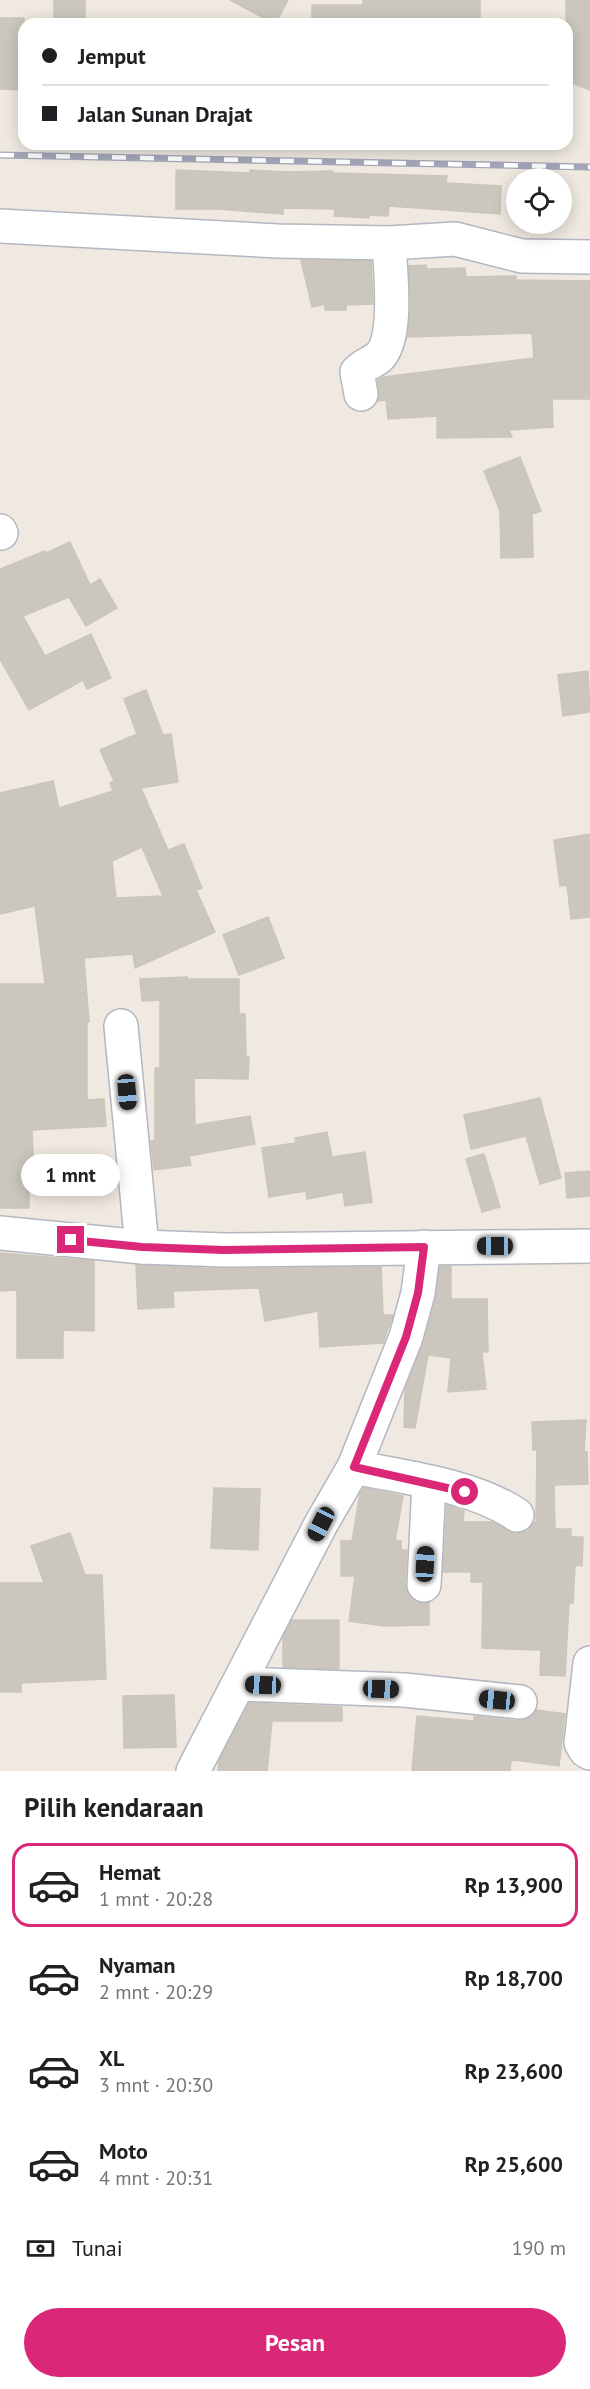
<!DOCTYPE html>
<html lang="id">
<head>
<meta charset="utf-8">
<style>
	body { margin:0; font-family:"PT Sans",sans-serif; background:#f2f2f2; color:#202124; height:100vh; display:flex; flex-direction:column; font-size:22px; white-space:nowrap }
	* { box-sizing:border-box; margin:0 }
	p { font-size:20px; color:#757577 }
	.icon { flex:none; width:33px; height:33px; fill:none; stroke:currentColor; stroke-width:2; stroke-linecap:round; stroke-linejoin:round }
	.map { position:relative; height:1771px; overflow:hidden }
	.drawer { display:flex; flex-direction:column; background:#fff; flex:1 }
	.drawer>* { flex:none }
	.top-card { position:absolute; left:18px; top:18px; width:555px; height:132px; border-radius:18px; box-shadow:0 3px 15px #0003; display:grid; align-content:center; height:132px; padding:0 24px; background:#fff }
	.fabs { position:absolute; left:506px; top:168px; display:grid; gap:12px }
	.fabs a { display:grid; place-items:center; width:66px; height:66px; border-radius:50%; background:#fff; box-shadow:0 3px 15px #0003; font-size:30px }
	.end { position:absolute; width:27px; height:27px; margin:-14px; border:8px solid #db2777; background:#fff; box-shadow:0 0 0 3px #fff }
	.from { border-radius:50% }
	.bubble { position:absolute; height:42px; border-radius:21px; background:#fff; box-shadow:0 3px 15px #0003; font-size:20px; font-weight:700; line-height:42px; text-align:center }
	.car { position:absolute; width:18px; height:36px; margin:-18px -9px; border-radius:8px; box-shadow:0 0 4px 2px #0007; background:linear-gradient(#222 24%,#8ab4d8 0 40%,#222 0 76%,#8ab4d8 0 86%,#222 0) }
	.top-card b { display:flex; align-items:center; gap:21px; height:57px; font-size:22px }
	.top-card b+b { border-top:2px solid #e0e0e0 }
	.top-card i { width:15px; height:15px; background:#202124 }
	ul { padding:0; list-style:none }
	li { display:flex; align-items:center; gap:18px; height:84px; margin:0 12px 9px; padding:0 12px; border:3px solid transparent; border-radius:18px }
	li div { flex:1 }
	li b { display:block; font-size:22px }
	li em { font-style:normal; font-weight:700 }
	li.current { border-color:#db2777 }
	li>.icon { width:54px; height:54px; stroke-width:1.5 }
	h2 { padding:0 24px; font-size:27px; line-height:72px }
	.pay { display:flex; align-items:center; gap:15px; height:66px; padding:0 24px; font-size:22px }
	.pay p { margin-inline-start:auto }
	.button { display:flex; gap:12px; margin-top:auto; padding:12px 24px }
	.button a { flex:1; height:69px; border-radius:36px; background:#db2777; color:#fff; font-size:24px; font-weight:700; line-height:69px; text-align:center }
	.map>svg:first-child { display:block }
	.building { fill:#cbc7bf; stroke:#cbc5ba; stroke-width:1.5; fill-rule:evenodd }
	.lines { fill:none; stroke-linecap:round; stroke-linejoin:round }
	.minor-casing { stroke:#b4b7c1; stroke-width:36 }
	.minor { stroke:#fff; stroke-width:33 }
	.rail-casing { stroke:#a3a6b8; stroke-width:7 }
	.rail { stroke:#fff; stroke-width:4.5; stroke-dasharray:14; stroke-linecap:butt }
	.route { stroke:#db2777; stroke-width:8 }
</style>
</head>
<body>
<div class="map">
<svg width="590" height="1771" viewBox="0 0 590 1771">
	<rect width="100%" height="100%" fill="#efe9e1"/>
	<g class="building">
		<rect x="54" y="0" width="31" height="24"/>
		<polygon points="230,0 288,0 275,24"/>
		<polygon points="363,0 480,0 480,24 312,24 312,5 363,5"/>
		<polygon points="566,0 590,0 590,90 567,81"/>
		<polygon points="0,18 24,18 24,90 0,89"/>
		<polygon points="176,170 250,173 250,170 289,172 333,171 333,173 447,176 446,183 501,186 500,214 389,206 388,216 368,215 369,218 334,216 335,209 283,208 283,214 219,209 176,209"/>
		<polygon points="301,260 371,261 373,304 346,305 346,310 325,310 325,304 312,307"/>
		<polygon points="426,265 427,269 465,268 466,277 516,276 516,280 590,281 590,399 552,399 553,427 509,430 512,437 437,438 437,416 388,419 386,400 378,401 379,391 378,380 384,377 534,358 532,333 408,337 411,303 409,266"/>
		<polygon points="520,457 541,511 532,514 533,557 501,558 500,511 484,471"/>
		<polygon points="70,542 90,585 100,579 117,608 86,626 69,597 23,616 45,656 91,634 111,678 87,689 83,680 29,710 0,659 0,569 45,551 46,553"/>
		<polygon points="588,671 590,712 563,716 558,675"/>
		<path d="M146,690L163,735L171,734L178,782L141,788L168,850L184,844L202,888L196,890L215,932L135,968L133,954L84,958L89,1022H87V1100L104,1099L106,1126L32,1130L34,1177L29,1178V1208H0V984H45L35,906L0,914V793L53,781L59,808L113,791L110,783L114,781L100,750L137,734L124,699ZM142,847L163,896L116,898L112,861Z"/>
		<polygon points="590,834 590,917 571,919 567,885 560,886 554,840"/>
		<polygon points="268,917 284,958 239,975 223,935"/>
		<polygon points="187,977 188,979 239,979 239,1014 245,1014 246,1057 249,1057 248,1079 194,1078 195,1125 250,1116 255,1144 189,1156 191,1165 154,1170 151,1141 155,1140 155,1068 160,1068 160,1000 142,1001 140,979"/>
		<polygon points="540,1098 561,1178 540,1184 526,1136 471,1149 464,1115"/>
		<polygon points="327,1132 332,1157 365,1152 372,1202 345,1206 343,1192 307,1199 306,1191 269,1197 262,1148 296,1143 295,1138"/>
		<polygon points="484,1154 500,1207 482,1212 466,1159"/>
		<polygon points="590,1171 590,1196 567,1198 565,1173"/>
		<polygon points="0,1253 94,1261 94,1331 63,1330 63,1358 17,1358 17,1290 0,1291"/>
		<polygon points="136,1265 223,1269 381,1267 383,1315 393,1315 383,1343 320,1347 318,1311 265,1321 259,1288 173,1291 174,1307 138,1309"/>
		<polygon points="440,1266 451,1266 451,1299 487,1299 488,1352 482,1352 486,1389 448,1392 451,1358 428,1355 415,1428 404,1427 405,1390 424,1342 436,1298"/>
		<polygon points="586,1420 584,1452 587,1452 588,1484 554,1485 555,1529 571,1529 571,1537 583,1537 582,1566 575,1565 573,1603 569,1603 565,1676 540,1675 541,1650 482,1648 483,1582 471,1582 471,1572 443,1572 447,1505 464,1511 463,1522 491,1522 516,1534 527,1531 536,1521 537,1450 533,1450 532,1422"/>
		<polygon points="214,1488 260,1489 258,1550 211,1548"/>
		<polygon points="364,1488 403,1496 395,1541 401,1541 401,1550 407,1550 405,1584 408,1594 414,1601 423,1604 429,1602 429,1625 384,1626 349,1621 355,1576 341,1576 341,1541 352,1541 360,1493"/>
		<polygon points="70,1533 85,1575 102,1575 106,1679 21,1683 21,1692 0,1692 0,1583 44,1583 31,1546"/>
		<polygon points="292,1620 339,1620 339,1669 283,1667 283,1637"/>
		<polygon points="174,1695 176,1747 124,1748 123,1696"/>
		<polygon points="249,1703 342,1707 342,1721 272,1721 267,1771 218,1771 219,1761"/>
		<polygon points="536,1710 565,1714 559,1766 514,1760 511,1761 510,1771 412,1771 417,1716 474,1721 474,1716 519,1721 528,1719"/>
	</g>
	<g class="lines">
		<g class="minor-casing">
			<g id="minor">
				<polyline points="0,226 278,241 389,243 455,239 522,256 590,257"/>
				<path d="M361,394L357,372C363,365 372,363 379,357C399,338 390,269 389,243"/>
				<polyline points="0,531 1,533"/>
				<polyline points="121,1026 142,1247"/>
				<polyline points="0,1233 142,1247 224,1250 590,1246"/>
				<path d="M354,1467C406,1478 473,1485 517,1515"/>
				<polyline points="424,1585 429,1483"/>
				<polyline points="590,1663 581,1743 586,1751 590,1753"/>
				<polyline points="239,1684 404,1690 520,1702"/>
				<polyline points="193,1771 321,1524 354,1467 406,1337 418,1293 424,1247"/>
			</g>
		</g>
		<use href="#minor" class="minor"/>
		<g class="rail-casing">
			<polyline id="rail" points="0,155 590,167"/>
		</g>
		<use href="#rail" class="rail"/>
	</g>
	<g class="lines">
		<polyline class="route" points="71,1240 142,1247 224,1250 424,1247 418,1293 406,1337 354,1467 465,1492"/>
	</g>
</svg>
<div class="fabs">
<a><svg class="icon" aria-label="locate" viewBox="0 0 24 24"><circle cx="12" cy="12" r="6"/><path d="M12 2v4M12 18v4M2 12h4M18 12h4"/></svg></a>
</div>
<i class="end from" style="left:465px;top:1492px"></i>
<i class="end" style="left:71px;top:1240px"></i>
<div class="bubble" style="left:21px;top:1154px;width:99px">1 mnt</div>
<i class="car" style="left:127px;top:1092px;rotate:175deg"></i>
<i class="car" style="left:495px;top:1246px;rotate:270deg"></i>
<i class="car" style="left:321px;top:1524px;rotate:207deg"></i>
<i class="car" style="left:425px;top:1564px;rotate:3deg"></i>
<i class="car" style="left:263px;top:1685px;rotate:272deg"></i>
<i class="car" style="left:381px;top:1689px;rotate:92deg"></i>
<i class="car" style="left:497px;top:1700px;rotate:276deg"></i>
<div class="top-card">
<b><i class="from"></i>Jemput</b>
<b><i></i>Jalan Sunan Drajat</b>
</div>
</div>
<section class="drawer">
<h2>Pilih kendaraan</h2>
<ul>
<li class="current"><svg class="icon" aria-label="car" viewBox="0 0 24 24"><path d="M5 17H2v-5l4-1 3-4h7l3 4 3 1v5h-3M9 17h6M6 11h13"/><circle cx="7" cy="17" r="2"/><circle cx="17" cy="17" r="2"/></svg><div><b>Hemat</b><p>1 mnt · 20:28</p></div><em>Rp 13,900</em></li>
<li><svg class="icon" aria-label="car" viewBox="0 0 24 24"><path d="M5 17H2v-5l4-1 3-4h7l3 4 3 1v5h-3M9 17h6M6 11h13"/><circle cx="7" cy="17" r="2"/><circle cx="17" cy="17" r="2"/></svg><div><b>Nyaman</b><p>2 mnt · 20:29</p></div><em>Rp 18,700</em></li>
<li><svg class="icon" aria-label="car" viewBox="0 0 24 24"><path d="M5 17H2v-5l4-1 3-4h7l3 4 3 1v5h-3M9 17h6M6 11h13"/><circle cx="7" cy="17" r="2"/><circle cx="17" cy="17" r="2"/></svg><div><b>XL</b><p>3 mnt · 20:30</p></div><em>Rp 23,600</em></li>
<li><svg class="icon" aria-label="car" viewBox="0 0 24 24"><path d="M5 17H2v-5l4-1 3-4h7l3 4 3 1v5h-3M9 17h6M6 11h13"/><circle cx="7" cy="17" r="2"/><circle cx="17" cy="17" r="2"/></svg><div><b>Moto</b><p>4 mnt · 20:31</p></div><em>Rp 25,600</em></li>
</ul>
<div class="pay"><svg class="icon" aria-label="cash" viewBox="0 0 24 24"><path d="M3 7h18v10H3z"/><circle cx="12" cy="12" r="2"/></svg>Tunai<p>190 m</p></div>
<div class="button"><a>Pesan</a></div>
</section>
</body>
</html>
